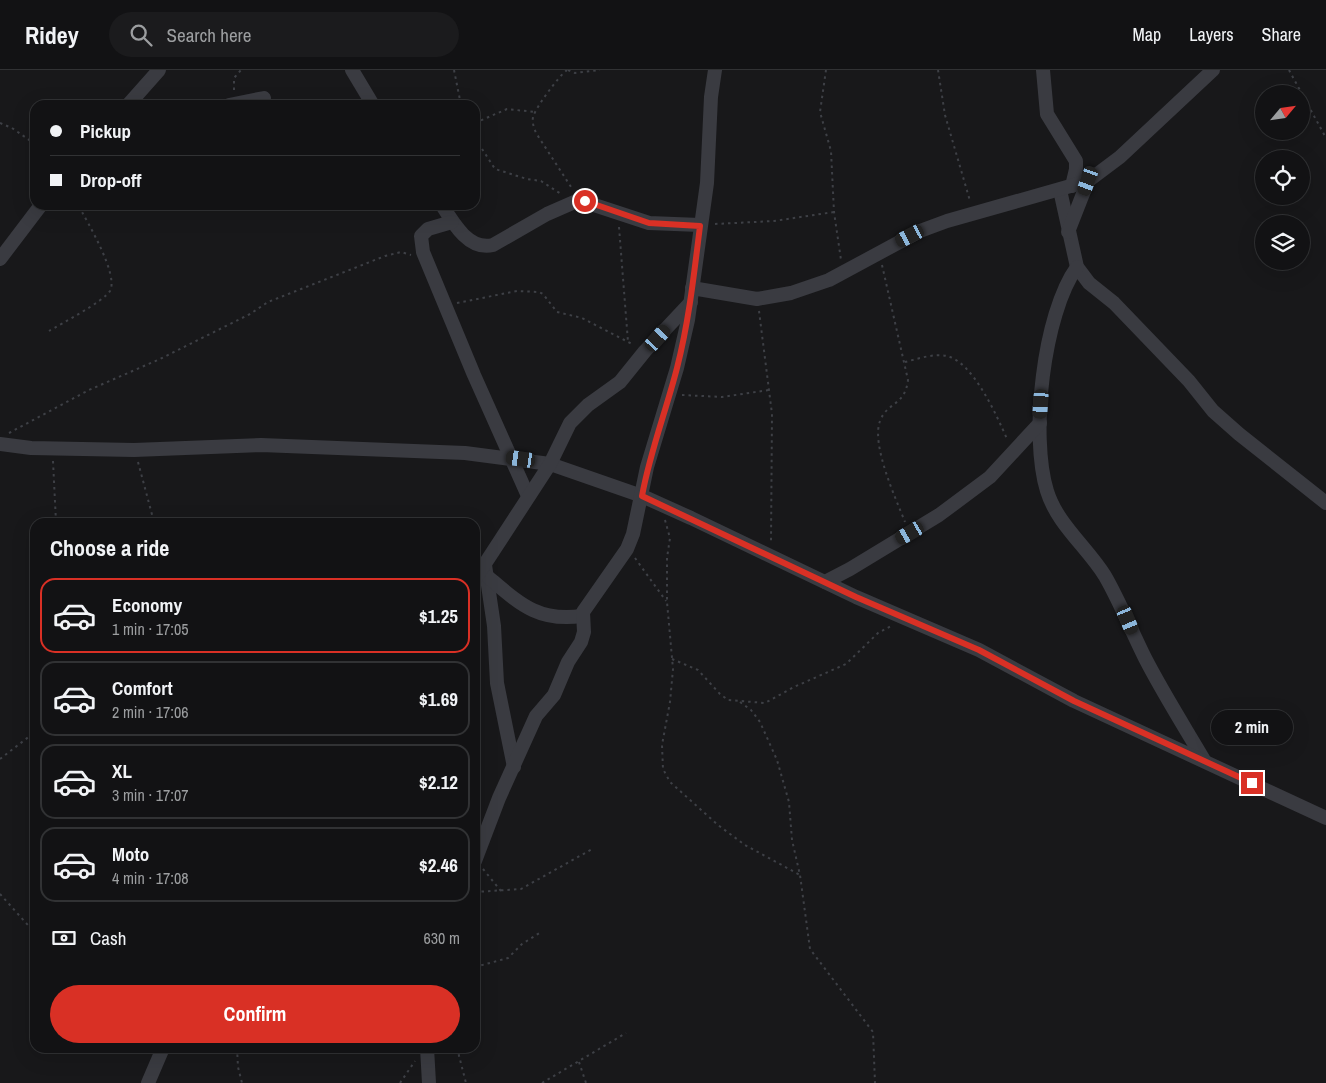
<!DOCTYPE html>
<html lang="en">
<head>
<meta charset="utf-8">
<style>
	body { margin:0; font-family:"Archivo Narrow",sans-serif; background:#1b1b1d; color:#f1f3f6; height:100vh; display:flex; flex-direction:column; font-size:19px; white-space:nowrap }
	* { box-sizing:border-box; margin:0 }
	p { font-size:16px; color:#9c9ea0 }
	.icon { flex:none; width:28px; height:28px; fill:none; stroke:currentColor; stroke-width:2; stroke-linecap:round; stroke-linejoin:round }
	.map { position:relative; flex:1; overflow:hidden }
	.panel { position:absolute; left:30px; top:448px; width:450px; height:535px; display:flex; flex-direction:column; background:#121214; border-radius:15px; box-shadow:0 5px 20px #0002,0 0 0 1px #313234 }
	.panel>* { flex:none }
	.guide { position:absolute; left:30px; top:30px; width:450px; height:110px; border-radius:15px; box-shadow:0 5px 20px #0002,0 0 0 1px #313234; display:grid; align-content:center; height:110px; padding:0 20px; background:#121214 }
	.needle { width:32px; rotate:61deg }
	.fabs { position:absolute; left:1255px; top:15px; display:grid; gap:10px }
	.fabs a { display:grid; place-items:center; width:55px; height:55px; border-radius:50%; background:#121214; box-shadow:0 5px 20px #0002,0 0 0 1px #313234; font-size:25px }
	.end { position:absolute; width:22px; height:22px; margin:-11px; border:6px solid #d93025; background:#fff; box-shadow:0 0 0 2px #fff }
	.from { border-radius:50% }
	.bubble { position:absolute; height:35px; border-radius:18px; background:#121214; box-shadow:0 5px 20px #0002,0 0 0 1px #313234; font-size:16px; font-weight:800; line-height:35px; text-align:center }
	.car { position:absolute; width:15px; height:30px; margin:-15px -8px; border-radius:6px; box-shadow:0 0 4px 1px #0007; background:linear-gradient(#222 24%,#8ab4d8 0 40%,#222 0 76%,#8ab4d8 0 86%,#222 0) }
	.guide b { display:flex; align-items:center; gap:18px; height:48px; font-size:19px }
	.guide b+b { border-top:1px solid #313234 }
	.guide i { width:12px; height:12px; background:#f1f3f6 }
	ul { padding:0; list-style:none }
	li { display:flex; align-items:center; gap:15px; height:75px; margin:0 10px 8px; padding:0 10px; border:2px solid #313234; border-radius:15px }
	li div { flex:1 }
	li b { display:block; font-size:19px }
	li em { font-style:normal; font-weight:800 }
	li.on { border-color:#d93025 }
	li>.icon { width:45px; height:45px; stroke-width:1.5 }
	h2 { padding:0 20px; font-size:22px; line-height:60px }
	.pay { display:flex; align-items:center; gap:12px; height:55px; padding:0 20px; font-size:19px }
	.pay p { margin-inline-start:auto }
	.cta { display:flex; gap:10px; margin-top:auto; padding:10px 20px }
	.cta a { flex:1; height:58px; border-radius:30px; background:#d93025; color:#fff; font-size:20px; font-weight:800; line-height:58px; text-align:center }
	header { display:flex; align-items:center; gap:30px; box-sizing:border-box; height:70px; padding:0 25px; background:#121214; border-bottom:1px solid #313234 }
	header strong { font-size:24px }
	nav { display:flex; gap:28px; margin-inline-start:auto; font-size:18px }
	.search { width:350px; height:45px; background:#1b1b1d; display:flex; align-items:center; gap:12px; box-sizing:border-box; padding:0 18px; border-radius:28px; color:#9c9ea0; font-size:19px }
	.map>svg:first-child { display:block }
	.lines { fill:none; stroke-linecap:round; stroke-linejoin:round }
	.path { stroke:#3e4046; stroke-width:2; stroke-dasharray:2.5 4; stroke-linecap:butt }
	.street { stroke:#3a3b41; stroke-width:14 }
	.route { stroke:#d93025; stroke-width:6 }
</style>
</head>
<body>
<header>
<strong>Ridey</strong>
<div class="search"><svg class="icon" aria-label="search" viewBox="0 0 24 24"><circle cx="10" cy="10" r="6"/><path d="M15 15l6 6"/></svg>Search here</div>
<nav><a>Map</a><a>Layers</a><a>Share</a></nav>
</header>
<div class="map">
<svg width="1326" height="1013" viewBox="0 0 1326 1013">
	<rect width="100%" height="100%" fill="#18181a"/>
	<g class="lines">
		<g class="path">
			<polyline points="454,0 461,35"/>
			<path d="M567,0C558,7 536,37 533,47C532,53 534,58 536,63L573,120"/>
			<polyline points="568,0 575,3 600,0"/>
			<polyline points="826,0 820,42 831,81 834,142 841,190"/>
			<polyline points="938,0 945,45 970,131"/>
			<polyline points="1289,0 1326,68"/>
			<polyline points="234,20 234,8 241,0"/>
			<polyline points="0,53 12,58 35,74"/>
			<polyline points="475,53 507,39 535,42"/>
			<polyline points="475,68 495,99 527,109 541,111 561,124"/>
			<polyline points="715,154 774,151 834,142"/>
			<polyline points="619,157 628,272"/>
			<path d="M882,195L908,310C905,336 887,332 880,351C871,375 896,429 905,452"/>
			<polyline points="457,233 517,221 539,222 543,224 557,242 582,248 634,275"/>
			<polyline points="759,241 772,344 771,473"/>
			<path d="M49,261C61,254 104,231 110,221C119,205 87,151 78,135"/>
			<path d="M905,292C917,289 934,283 947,286C973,292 997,346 1007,369"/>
			<polyline points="682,325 722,327 769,320"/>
			<polyline points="9,363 89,320 160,289 250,244 268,232 385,186 401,182 411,185"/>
			<polyline points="53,391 56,452"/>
			<polyline points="138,392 154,452"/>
			<polyline points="665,450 670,468 667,488 667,532 673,599 670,632 662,675 663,699 670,712 718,755 745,775 800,805"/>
			<polyline points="635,488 666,531"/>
			<polyline points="672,589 698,600 720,624 728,630 765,633 794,617 846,594 878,563 891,556"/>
			<polyline points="740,632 751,640 760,652 777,690 789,732 792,770 800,805 810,879 873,962 875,1013"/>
			<polyline points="0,689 35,662"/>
			<polyline points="483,799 501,821"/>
			<polyline points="475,822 521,819 594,778"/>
			<polyline points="0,824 35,863"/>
			<polyline points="475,897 508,888 522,874 541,862"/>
			<polyline points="237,978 238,997 242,1013"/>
			<polyline points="457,978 466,1013"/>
			<polyline points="579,992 586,1013"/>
			<polyline points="400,1013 415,991"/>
			<polyline points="542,1013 626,963"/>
		</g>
		<g class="street">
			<polyline points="352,0 373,35"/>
			<polyline points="1043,0 1047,44 1076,91 1076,99 1072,116"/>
			<polyline points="128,35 159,0"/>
			<polyline points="229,35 264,28"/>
			<polyline points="1060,120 1077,197 1089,213 1114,233 1189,311 1213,341 1239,364 1326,433"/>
			<path d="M442,135C453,153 469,181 493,175L547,144L579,130L649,153L700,155"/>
			<polyline points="452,152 428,159 421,166 423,182 474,305 528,426"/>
			<polyline points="1068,162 1088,111"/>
			<polyline points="0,189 41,135"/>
			<path d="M1077,197C1043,244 1030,366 1047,421C1057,454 1087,477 1105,506C1120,532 1131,560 1145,588C1163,623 1184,656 1204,690"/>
			<polyline points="692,218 757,229 791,223 829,210 920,161 947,151 1088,111 1120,87 1213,0"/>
			<polyline points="0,374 31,378 134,380 261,375 465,383 550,394 642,426 691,448 856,527 979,580 1074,631 1326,748"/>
			<polyline points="485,495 494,556 497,613 514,697"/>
			<path d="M488,507C520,534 538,552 582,546"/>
			<polyline points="475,509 550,394 570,353 588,335 620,312 645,281 691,232"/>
			<polyline points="825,512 850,499 939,445 990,407 1040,353"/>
			<polyline points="475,791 499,728 536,646 554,625 568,592 581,572 584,562 583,542 627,479 633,464 647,397 677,298 688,250 707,113 711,27 715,0"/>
			<polyline points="427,978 429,1013"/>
			<polyline points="148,1013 163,978"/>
		</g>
	</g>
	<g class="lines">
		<path class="route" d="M585,131L649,153L700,156C694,204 689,251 677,298C666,341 650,382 642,426L856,527L979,580L1074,631L1252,713"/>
	</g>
</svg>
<div class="fabs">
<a><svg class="needle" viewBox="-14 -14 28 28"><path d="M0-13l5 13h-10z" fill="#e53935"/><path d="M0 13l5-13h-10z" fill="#9c9ea0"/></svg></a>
<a><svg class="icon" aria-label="locate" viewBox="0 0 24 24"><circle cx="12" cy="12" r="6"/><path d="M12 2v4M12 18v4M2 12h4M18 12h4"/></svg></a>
<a><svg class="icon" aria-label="layers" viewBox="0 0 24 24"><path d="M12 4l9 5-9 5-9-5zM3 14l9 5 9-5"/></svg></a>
</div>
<i class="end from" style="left:585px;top:131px"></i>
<i class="end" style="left:1252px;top:713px"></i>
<div class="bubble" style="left:1211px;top:640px;width:82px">2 min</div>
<i class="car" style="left:1088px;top:111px;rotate:200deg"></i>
<i class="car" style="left:910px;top:166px;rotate:243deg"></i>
<i class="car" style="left:658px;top:268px;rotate:42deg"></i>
<i class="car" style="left:1041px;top:334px;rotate:184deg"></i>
<i class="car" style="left:521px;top:389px;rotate:278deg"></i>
<i class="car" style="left:910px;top:463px;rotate:240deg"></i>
<i class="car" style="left:1128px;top:550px;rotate:157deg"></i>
<div class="guide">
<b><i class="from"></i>Pickup</b>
<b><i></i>Drop-off</b>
</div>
<section class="panel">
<h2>Choose a ride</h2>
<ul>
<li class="on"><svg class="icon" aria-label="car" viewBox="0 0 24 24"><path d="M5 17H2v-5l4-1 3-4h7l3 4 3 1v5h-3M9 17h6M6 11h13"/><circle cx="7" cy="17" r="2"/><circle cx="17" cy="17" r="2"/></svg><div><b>Economy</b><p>1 min · 17:05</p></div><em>$1.25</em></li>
<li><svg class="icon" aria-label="car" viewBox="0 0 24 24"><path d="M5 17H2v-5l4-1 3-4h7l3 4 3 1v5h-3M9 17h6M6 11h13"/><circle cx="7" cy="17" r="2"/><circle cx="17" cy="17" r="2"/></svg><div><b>Comfort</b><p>2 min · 17:06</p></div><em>$1.69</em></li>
<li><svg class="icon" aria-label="car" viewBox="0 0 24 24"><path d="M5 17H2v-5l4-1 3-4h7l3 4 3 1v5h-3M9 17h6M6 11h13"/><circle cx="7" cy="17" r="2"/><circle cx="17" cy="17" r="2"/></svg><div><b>XL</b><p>3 min · 17:07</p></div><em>$2.12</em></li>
<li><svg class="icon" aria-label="car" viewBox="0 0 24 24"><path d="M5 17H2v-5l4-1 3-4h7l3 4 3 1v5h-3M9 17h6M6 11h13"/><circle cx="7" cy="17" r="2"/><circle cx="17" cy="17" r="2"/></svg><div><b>Moto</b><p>4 min · 17:08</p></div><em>$2.46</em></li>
</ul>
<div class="pay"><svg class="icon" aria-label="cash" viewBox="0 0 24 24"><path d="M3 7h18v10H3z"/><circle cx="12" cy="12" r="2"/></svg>Cash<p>630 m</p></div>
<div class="cta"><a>Confirm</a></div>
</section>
</div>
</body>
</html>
